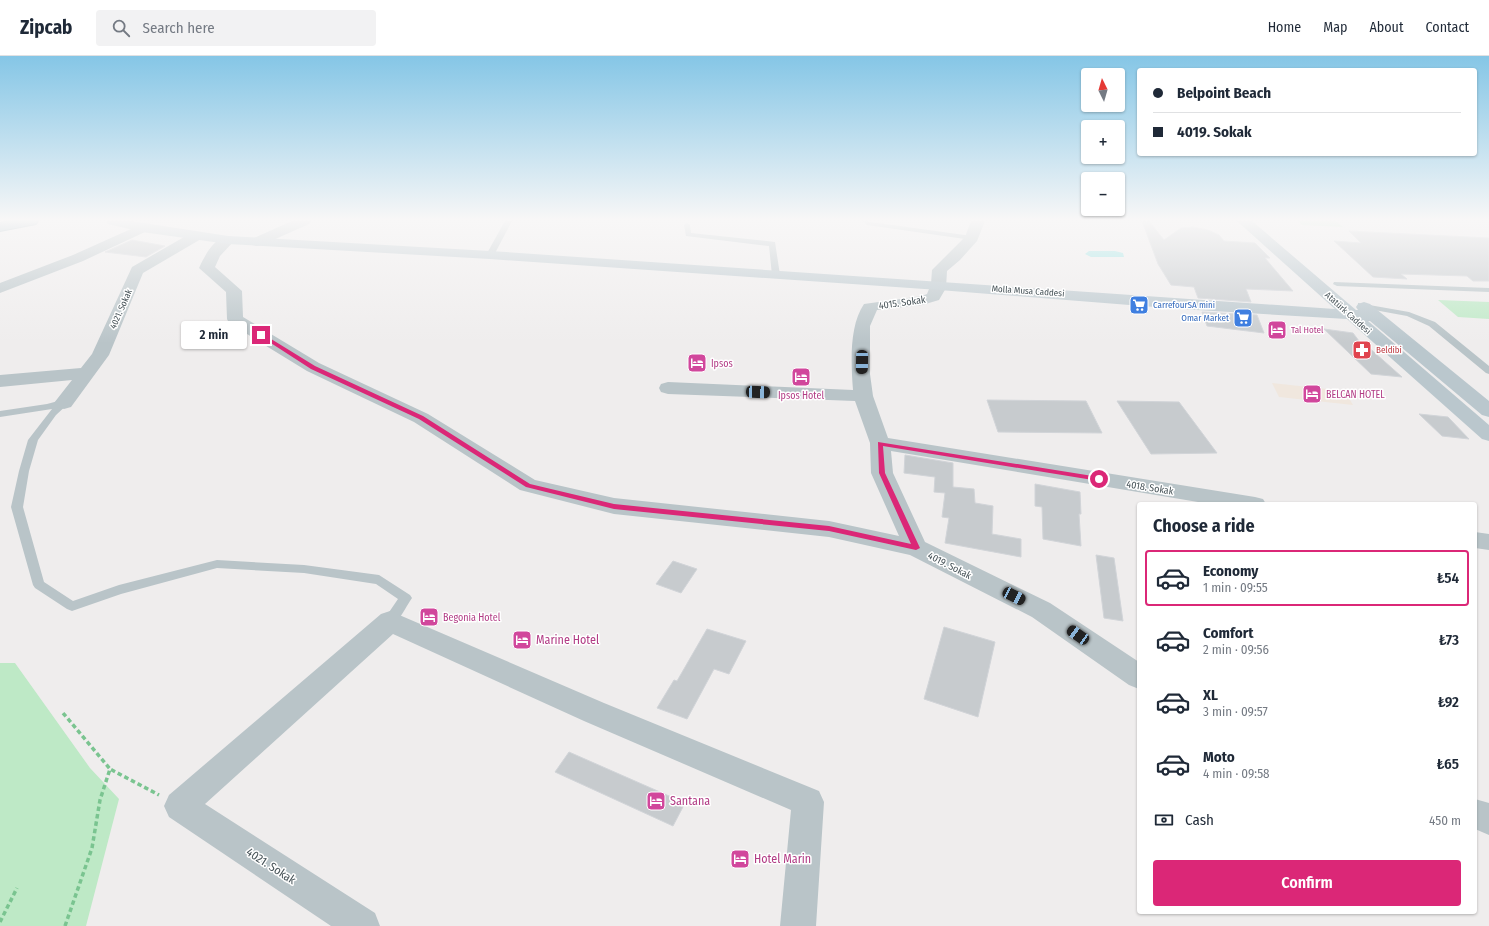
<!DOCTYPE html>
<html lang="en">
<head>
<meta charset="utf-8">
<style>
	body { margin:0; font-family:"Fira Sans Condensed",sans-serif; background:#f2f2f3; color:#1f2937; height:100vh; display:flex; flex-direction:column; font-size:15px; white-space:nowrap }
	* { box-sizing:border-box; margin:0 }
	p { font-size:13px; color:#747a83 }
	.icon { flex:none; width:22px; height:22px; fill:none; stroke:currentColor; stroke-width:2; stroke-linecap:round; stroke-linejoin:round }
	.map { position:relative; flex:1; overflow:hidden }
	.drawer { position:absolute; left:1137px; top:446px; width:340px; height:412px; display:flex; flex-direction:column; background:#fff; border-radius:4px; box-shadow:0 1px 3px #0004 }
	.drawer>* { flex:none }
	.top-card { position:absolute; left:1137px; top:12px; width:340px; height:88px; border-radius:4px; box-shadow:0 1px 3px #0004; display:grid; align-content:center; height:88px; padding:0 16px; background:#fff }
	.needle { width:26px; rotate:355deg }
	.buttons { position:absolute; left:1081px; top:12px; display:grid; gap:8px }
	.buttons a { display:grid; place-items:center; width:44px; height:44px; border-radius:4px; background:#fff; box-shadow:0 1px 3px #0004; font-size:20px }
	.end { position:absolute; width:18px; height:18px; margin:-9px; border:5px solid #db2777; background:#fff; box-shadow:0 0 0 2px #fff }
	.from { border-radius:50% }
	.bubble { position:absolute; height:28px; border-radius:4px; background:#fff; box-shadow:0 1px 3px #0004; font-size:13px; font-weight:600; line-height:28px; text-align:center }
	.car { position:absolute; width:12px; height:24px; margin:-12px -6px; border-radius:5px; box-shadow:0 0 3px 1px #0007; background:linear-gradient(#222 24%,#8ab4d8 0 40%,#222 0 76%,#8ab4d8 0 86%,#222 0) }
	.top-card b { display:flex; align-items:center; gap:14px; height:38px; font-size:15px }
	.top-card b+b { border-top:1px solid #e0e1e3 }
	.top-card i { width:10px; height:10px; background:#1f2937 }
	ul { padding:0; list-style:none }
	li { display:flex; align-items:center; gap:12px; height:56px; margin:0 8px 6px; padding:0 8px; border:2px solid transparent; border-radius:4px }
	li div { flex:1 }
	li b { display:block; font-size:15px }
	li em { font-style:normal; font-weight:600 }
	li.current { border-color:#db2777 }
	li>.icon { width:36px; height:36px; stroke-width:1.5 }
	h2 { padding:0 16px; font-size:18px; line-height:48px }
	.pay { display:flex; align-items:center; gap:10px; height:44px; padding:0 16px; font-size:15px }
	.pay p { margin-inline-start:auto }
	.primary-button { display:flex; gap:8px; margin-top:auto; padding:8px 16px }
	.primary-button a { flex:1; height:46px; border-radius:4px; background:#db2777; color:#fff; font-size:16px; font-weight:600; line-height:46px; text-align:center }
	header { display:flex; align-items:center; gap:24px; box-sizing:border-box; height:56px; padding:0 20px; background:#fff; border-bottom:1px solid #e0e1e3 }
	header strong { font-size:19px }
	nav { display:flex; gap:22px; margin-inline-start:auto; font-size:14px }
	.search { width:280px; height:36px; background:#f2f2f3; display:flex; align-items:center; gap:10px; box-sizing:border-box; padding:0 14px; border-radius:4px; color:#747a83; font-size:15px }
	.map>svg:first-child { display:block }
	.green { fill:#bee9c6 }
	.sand { fill:#f0e7de }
	.water { fill:#90e2e2 }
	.building { fill:#c7cbce; stroke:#d1d4d8 }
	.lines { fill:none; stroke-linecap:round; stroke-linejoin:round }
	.highway-casing { stroke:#7494a3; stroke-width:2 }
	.path { stroke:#7ac490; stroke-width:3.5; stroke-dasharray:4.5 3; stroke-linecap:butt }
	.lane { fill:#b9c4c8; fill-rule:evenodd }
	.street { fill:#b9c4c8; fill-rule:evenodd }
	.secondary { fill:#bac7cd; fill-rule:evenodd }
	.highway { fill:#89a9b7; fill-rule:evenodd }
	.route { fill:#db2777 }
	.labels { text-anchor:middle; stroke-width:3; stroke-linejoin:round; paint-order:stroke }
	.far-street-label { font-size:9px; fill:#475358; stroke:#fff }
	.far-shop-label { font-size:9px; fill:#366cbe; stroke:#fff; text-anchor:start }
	.far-hotel-label { font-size:9px; fill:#b23c85; stroke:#fff; text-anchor:start }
	.far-health-label { font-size:9px; fill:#be3a42; stroke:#fff; text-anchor:start }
	.street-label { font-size:10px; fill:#475358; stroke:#fff }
	.hotel-label { font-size:10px; fill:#b23c85; stroke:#fff; text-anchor:start }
	.near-hotel-label { font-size:12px; fill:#b23c85; stroke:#fff; text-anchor:start }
	.near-street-label { font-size:12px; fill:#475358; stroke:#fff }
</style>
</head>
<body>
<header>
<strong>Zipcab</strong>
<div class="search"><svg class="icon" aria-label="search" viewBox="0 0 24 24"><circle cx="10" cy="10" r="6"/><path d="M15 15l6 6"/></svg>Search here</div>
<nav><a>Home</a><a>Map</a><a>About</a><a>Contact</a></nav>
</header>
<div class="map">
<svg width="1489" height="870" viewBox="0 0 1489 870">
	<rect width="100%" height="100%" fill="#efeded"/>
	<g class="green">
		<polygon points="1298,165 1336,165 1343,171 1302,169"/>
		<polygon points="1438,244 1489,246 1489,263 1458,261"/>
		<polygon points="0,607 15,607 90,712 119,743 86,870 0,870"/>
	</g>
	<polygon class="sand" points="1272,327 1345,335 1353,349 1279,341"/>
	<polygon class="water" points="1089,195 1115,195 1123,197 1124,201 1091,201 1085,198"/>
	<g class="building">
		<polygon points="1142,165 1149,165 1164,184 1181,172 1193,171 1208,174 1219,179 1224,185 1255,187 1270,202 1265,202 1293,235 1246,233 1251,246 1198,242 1194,231 1171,229 1158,208"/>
		<polygon points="1349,175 1489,182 1489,225 1473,225 1467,220 1401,218 1407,223 1373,221 1334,185 1361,187"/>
		<polygon points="132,184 165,190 146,201 105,196"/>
		<polygon points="1202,256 1257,259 1264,277 1207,270"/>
		<polygon points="1324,273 1353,277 1362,289 1366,289 1402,321 1371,318"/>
		<polygon points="987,344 1086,345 1102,377 998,376"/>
		<polygon points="1117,345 1179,346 1217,397 1151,398"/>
		<polygon points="1419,358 1448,361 1469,383 1442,380"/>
		<polygon points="905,399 953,407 953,431 974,433 975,447 993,450 992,478 1021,483 1021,501 945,487 949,462 942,461 945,437 934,436 935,421 904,417"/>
		<polygon points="1035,428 1080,436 1081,458 1079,458 1081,490 1043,483 1042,451 1035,450"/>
		<polygon points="1096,499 1114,502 1123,565 1104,562"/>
		<polygon points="673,505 697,513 681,537 656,528"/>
		<polygon points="944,571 995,586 978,661 924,643"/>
		<polygon points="707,573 746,585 729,618 714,613 687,663 657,652 674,624 677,625"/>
		<polygon points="569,696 685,747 673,770 555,716"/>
	</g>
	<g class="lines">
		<g class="highway-casing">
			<polygon id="highway" points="8,165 38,165 36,168 0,175 0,167"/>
		</g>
		<g class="path">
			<polyline points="63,657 110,713"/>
			<polyline points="0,866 17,832"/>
			<polyline points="65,870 92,792 100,744 110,713 159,739"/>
		</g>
		<g class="lane">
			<polygon points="505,165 512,165 493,201 487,201 486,199"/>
			<polygon points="863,165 972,180 976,182 972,184 867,169"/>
			<polygon points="687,167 690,169 691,177 775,186 780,219 776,221 772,219 769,190 686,180 684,169"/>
			<polygon points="1334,226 1489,232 1489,236 1337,230 1333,228"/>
			<polygon points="1358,247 1409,256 1435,266 1489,310 1489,318 1486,317 1429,270 1407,260 1358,251"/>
			<path d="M62,344L67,345L69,347L56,359L38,384L29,415L23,451L44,526L73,545L119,529L217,504L304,509L379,519L410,539L412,542L410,545C404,554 397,572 385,569L383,565L398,543L376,528L304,517L217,512L121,538L72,555L67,553L35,532L33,529L11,451L19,415L28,384L52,353L0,361V355L47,348Z"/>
		</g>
		<g class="street">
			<polygon points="292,165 311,165 309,168 262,189 257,190 252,189 250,186 252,183"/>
			<path d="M971,165H985L977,185L960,204L947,215L946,232L939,244L922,249L877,254L870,270V318L873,340L888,382L1255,441L1263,443L1266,448H1210L891,395L893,417L925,486L1050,547L1139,606V633L1129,629L1032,561L910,499L829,481L614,458L520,434L414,366L307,315L229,267L227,263L226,236L199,212C205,199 216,177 233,181L235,184L220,200L215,211L242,235L243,261L319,307L428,358L535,424L614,442L829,465L899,480L871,417L870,387L855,345L668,338L661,336L659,332L661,328L668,326L853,334C851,307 849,270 864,248L922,240L927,238L931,228L932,214L965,181Z"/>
			<polygon points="142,168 147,169 149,172 147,175 83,205 0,237 0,227 73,199"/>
			<polygon points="196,176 201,177 203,180 201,183 143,217 109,299 71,351 64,353 57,351 54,347 72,324 0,331 0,319 81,312 92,298 132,211 191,177"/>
			<polygon points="1475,476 1489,478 1489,494 1475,492"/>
			<polygon points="390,555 604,647 819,735 824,746 816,870 780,870 791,754 584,665 393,578 205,748 375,857 380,870 331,870 169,761 164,750 169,739 381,558"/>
			<polygon points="1475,743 1489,747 1489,779 1475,773"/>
		</g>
		<polygon class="secondary" points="106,165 131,165 228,180 490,195 1335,253 1237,165 1252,165 1356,254 1358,254 1356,251 1358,248 1364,246 1370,248 1489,345 1489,361 1482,359 1370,265 1368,265 1489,369 1489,385 1482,383 1347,263 1180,253 939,234 490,203 228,188 142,176 108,168"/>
		<use href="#highway" class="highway"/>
	</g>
	<linearGradient id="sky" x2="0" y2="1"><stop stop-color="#85c6e6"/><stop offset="0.57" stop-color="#f8f7f7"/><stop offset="1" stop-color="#f8f7f7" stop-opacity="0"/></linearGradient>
	<rect width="1489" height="287" fill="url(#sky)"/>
	<polygon class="route" points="260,278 263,278 315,310 423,360 530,428 614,448 829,470 911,488 879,417 878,386 1099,421 1102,423 1099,425 883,390 885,417 920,492 916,494 829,475 614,453 526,431 419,363 311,313 260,280"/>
	<defs>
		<g id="supermarket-square" transform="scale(1)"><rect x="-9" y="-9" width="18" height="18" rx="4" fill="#3f7fe0" stroke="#fff"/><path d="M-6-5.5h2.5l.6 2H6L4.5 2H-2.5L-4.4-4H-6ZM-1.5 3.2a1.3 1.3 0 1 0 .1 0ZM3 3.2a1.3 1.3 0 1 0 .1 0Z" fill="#fff"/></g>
		<g id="hotel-square" transform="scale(1)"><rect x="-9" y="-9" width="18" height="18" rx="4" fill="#d1479c" stroke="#fff"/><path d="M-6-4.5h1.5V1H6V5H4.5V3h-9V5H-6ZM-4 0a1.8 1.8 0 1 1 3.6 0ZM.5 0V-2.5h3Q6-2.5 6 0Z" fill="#fff"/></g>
		<g id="pharmacy-square" transform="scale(1)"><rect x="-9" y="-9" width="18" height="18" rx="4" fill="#e0444e" stroke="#fff"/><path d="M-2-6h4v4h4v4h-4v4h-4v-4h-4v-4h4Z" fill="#fff"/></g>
	</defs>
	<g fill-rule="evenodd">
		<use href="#supermarket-square" x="1139" y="249"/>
		<use href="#supermarket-square" x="1243" y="262"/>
		<use href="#hotel-square" x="1277" y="274"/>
		<use href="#pharmacy-square" x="1362" y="294"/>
		<use href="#hotel-square" x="697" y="307"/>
		<use href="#hotel-square" x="801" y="321"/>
		<use href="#hotel-square" x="1312" y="338"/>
		<use href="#hotel-square" x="429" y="561"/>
		<use href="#hotel-square" x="522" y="584"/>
		<use href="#hotel-square" x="656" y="745"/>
		<use href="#hotel-square" x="740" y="803"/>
	</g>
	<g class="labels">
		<g class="far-street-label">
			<text transform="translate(1028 235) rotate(4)" y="3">Molla Musa Caddesi</text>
			<text transform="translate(121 253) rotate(-66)" y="3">4021. Sokak</text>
			<text transform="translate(1348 257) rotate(42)" y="3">Atatürk Caddesi</text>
		</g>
		<g class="far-shop-label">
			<text x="1153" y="252">CarrefourSA mini</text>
			<text x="1229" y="265" text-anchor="end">Omar Market</text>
		</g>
		<g class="far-hotel-label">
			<text x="1291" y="277">Tal Hotel</text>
		</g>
		<g class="far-health-label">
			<text x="1376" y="297">Beldibi</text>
		</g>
		<g class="street-label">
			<text transform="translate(902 246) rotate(-8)" y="4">4015. Sokak</text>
			<text transform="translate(1150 431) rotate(9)" y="4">4018. Sokak</text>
			<text transform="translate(950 509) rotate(27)" y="4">4019. Sokak</text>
		</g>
		<g class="hotel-label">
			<text x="711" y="311">Ipsos</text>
			<text x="1326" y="342">BELCAN HOTEL</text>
			<text x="801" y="343" text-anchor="middle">Ipsos Hotel</text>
			<text x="443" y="565">Begonia Hotel</text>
		</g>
		<g class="near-hotel-label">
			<text x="536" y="588">Marine Hotel</text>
			<text x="670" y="749">Santana</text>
			<text x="754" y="807">Hotel Marin</text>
		</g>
		<g class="near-street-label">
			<text transform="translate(271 810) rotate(33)" y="4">4021. Sokak</text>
		</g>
	</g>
</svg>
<div class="buttons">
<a><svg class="needle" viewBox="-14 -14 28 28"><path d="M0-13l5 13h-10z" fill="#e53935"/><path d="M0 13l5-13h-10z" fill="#747a83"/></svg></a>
<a>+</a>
<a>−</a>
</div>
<i class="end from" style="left:1099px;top:423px"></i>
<i class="end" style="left:261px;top:279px"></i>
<div class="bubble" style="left:181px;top:265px;width:66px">2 min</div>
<i class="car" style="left:862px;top:306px;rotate:181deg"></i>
<i class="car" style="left:758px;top:336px;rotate:92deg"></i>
<i class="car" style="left:1014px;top:540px;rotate:117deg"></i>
<i class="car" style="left:1078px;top:579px;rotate:305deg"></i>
<div class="top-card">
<b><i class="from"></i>Belpoint Beach</b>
<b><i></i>4019. Sokak</b>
</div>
<section class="drawer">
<h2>Choose a ride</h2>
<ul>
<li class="current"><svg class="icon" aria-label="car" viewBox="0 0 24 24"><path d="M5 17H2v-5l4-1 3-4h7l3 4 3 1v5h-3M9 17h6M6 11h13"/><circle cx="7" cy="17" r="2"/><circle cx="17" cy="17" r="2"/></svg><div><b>Economy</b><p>1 min · 09:55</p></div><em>₺54</em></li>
<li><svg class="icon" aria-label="car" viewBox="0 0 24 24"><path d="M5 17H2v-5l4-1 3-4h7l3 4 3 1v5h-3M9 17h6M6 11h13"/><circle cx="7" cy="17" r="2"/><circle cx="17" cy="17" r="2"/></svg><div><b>Comfort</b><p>2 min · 09:56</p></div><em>₺73</em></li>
<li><svg class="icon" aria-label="car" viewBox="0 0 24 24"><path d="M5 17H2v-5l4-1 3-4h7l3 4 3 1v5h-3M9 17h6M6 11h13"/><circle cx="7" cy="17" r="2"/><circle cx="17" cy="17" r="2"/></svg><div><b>XL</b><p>3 min · 09:57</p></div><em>₺92</em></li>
<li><svg class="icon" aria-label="car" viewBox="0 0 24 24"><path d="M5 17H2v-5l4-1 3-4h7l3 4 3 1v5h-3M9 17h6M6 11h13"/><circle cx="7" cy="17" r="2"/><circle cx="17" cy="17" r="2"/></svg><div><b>Moto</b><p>4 min · 09:58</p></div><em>₺65</em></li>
</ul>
<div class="pay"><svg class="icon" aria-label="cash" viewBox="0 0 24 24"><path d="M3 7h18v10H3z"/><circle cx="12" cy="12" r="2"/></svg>Cash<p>450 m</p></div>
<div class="primary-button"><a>Confirm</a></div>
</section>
</div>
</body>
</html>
